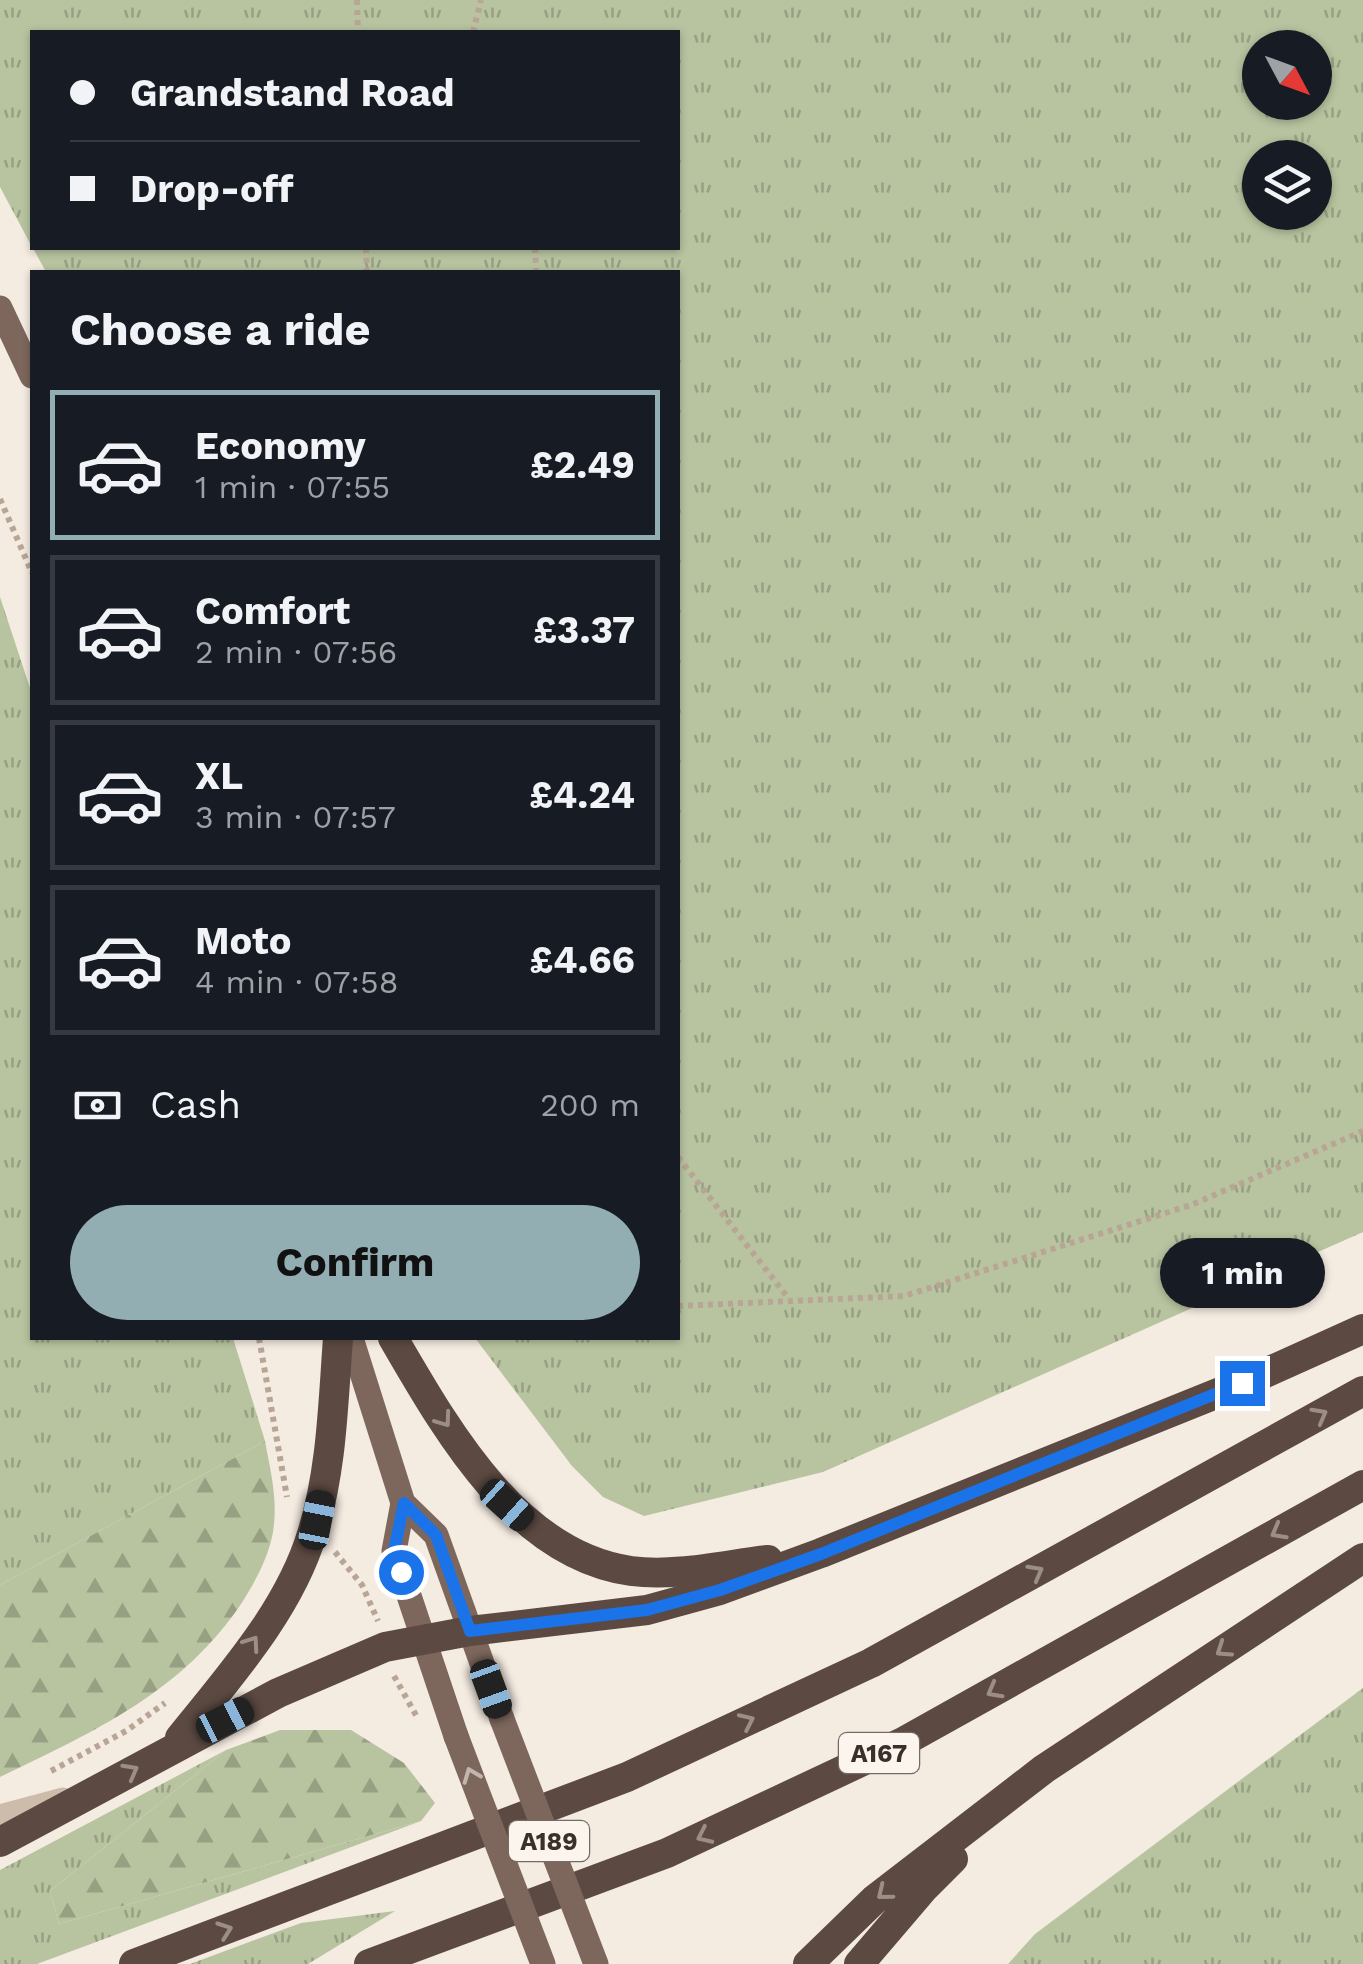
<!DOCTYPE html>
<html lang="en">
<head>
<meta charset="utf-8">
<style>
	body { margin:0; font-family:"Work Sans",sans-serif; background:#20242c; color:#f1f3f6; height:100vh; display:flex; flex-direction:column; font-size:38px; white-space:nowrap }
	* { box-sizing:border-box; margin:0 }
	p { font-size:32px; color:#9ea1a6 }
	.icon { flex:none; width:55px; height:55px; fill:none; stroke:currentColor; stroke-width:2; stroke-linecap:round; stroke-linejoin:round }
	.map { position:relative; flex:1; overflow:hidden }
	.details { position:absolute; left:30px; top:270px; width:650px; height:1070px; display:flex; flex-direction:column; background:#171b24; border-radius:0px; box-shadow:0 2px 8px #0004 }
	.details>* { flex:none }
	.guide { position:absolute; left:30px; top:30px; width:650px; height:220px; border-radius:0px; box-shadow:0 2px 8px #0004; display:grid; align-content:center; height:220px; padding:0 40px; background:#171b24 }
	.needle { width:65px; rotate:131deg }
	.controls { position:absolute; left:1242px; top:30px; display:grid; gap:20px }
	.controls a { display:grid; place-items:center; width:90px; height:90px; border-radius:50%; background:#171b24; box-shadow:0 2px 8px #0004; font-size:50px }
	.end { position:absolute; width:45px; height:45px; margin:-22px; border:12px solid #1a73e8; background:#fff; box-shadow:0 0 0 5px #fff }
	.from { border-radius:50% }
	.bubble { position:absolute; height:70px; border-radius:35px; background:#171b24; box-shadow:0 2px 8px #0004; font-size:32px; font-weight:700; line-height:70px; text-align:center }
	.car { position:absolute; width:30px; height:60px; margin:-30px -15px; border-radius:12px; box-shadow:0 0 8px 2px #0007; background:linear-gradient(#222 24%,#8ab4d8 0 40%,#222 0 76%,#8ab4d8 0 86%,#222 0) }
	.guide b { display:flex; align-items:center; gap:35px; height:95px; font-size:38px }
	.guide b+b { border-top:2px solid #363941 }
	.guide i { width:25px; height:25px; background:#f1f3f6 }
	ul { padding:0; list-style:none }
	li { display:flex; align-items:center; gap:30px; height:150px; margin:0 20px 15px; padding:0 20px; border:5px solid #363941; border-radius:0px }
	li div { flex:1 }
	li b { display:block; font-size:38px }
	li em { font-style:normal; font-weight:700 }
	li.on { border-color:#92aeb2 }
	li>.icon { width:90px; height:90px; stroke-width:1.5 }
	h2 { padding:0 40px; font-size:45px; line-height:120px }
	.pay { display:flex; align-items:center; gap:25px; height:110px; padding:0 40px; font-size:38px }
	.pay p { margin-inline-start:auto }
	.primary-button { display:flex; gap:20px; margin-top:auto; padding:20px 40px }
	.primary-button a { flex:1; height:115px; border-radius:60px; background:#92aeb2; color:#111; font-size:40px; font-weight:700; line-height:115px; text-align:center }
	.map>svg:first-child { display:block }
	.grass { fill:url(#grass-tufts); fill-rule:evenodd }
	.forest { fill:url(#forest-firs) }
	.lines { fill:none; stroke-linecap:round; stroke-linejoin:round }
	.path { stroke:#b9a596; stroke-width:6; stroke-dasharray:5 5; stroke-linecap:butt }
	.minor { stroke:#cdbbac; stroke-width:25 }
	.major { stroke:#7d675c; stroke-width:25 }
	.highway { stroke:#5c4a42; stroke-width:30 }
	.major-bridge { stroke:#7d675c; stroke-width:25 }
	.oneway { stroke:#9c8e87 }
	.oneway2 { stroke:#c2b5ac }
	.route { stroke:#1a73e8; stroke-width:12 }
	.labels { text-anchor:middle; stroke-width:9; stroke-linejoin:round; paint-order:stroke }
	.shield { fill:#fbf5ee; stroke:#756b66; stroke-width:2.5 }
	.shield-label { font-size:25px; font-weight:bold; fill:#3b302b }
</style>
</head>
<body>
<div class="map">
<svg width="1363" height="1964" viewBox="0 0 1363 1964">
	<defs>
		<pattern id="grass-tufts" width="24" height="20" patternUnits="userSpaceOnUse" patternTransform="scale(2.5)"><rect width="24" height="20" fill="#b8c4a0"/><path d="M3 7l-1-3M5 7V3M7 7l1-3M15 17l-1-3M17 17v-4M19 17l1-3" fill="none" stroke="#97a083"/></pattern>
		<pattern id="forest-firs" width="22" height="20" patternUnits="userSpaceOnUse" patternTransform="scale(2.5)"><rect width="22" height="20" fill="#b8c4a0"/><path d="M5 1l3.5 6h-7zM16 11l3.5 6h-7z" fill="#97a083"/></pattern>
	</defs>
	<rect width="100%" height="100%" fill="#f4ebe1"/>
	<g class="grass">
		<path d="M0,0H1363V1232L823,1472L644,1516L603,1497L572,1466L475,1338H678V272H46L33,248H678V32H32V247L0,187ZM1260,48H1315V102H1260ZM1260,158H1315V212H1260Z"/>
		<polygon points="0,597 32,694 32,1338 233,1338 265,1441 0,1585"/>
		<polygon points="1363,1688 1363,1964 1008,1964 1035,1934"/>
		<polygon points="226,1750 50,1891 59,1924 421,1821 37,1964 0,1964 0,1870"/>
		<polygon points="395,1911 308,1964 190,1964 301,1923"/>
	</g>
	<g class="forest">
		<path d="M265,1441C270,1469 277,1495 274,1524C272,1550 257,1579 243,1601C183,1692 95,1731 0,1777V1585Z"/>
		<polygon points="280,1730 351,1730 404,1763 435,1803 421,1821 59,1924 50,1891 226,1750"/>
	</g>
	<g class="lines">
		<g class="path">
			<polyline points="357,0 358,32"/>
			<polyline points="473,32 481,0"/>
			<polyline points="366,248 367,272"/>
			<polyline points="535,248 536,272"/>
			<polyline points="0,499 32,573"/>
			<polyline points="678,1157 789,1299"/>
			<polyline points="678,1306 904,1296 1191,1205 1363,1131"/>
			<polyline points="259,1338 287,1497"/>
			<polyline points="335,1552 362,1585 378,1621"/>
			<polyline points="394,1676 417,1717"/>
			<polyline points="51,1771 126,1731 165,1703"/>
		</g>
		<polyline class="minor" points="0,1817 63,1800"/>
		<g class="major">
			<polyline points="0,308 32,376"/>
			<polyline points="351,1338 403,1503 436,1535 502,1719"/>
			<polyline points="403,1503 394,1551 456,1736"/>
		</g>
		<g class="highway">
			<path d="M393,1338C446,1429 516,1555 631,1571C675,1577 724,1565 768,1560"/>
			<path d="M180,1738C229,1677 289,1610 312,1534C332,1470 333,1404 338,1338"/>
			<polyline points="0,1842 278,1693 385,1647 470,1631 647,1610 720,1590 821,1553 1243,1383 1363,1329"/>
			<polyline points="134,1964 627,1777 871,1663 1363,1391"/>
			<polyline points="369,1964 667,1853 903,1742 1363,1485"/>
			<polyline points="808,1964 874,1900 1044,1769 1363,1558"/>
			<polyline points="859,1964 923,1889 953,1859"/>
		</g>
		<g class="major-bridge">
			<polyline points="502,1719 596,1964"/>
			<polyline points="456,1736 543,1964"/>
		</g>
	</g>
	<defs><path id="oneway-chevron" d="M-2-3.5L2.5 0L-2 3.5" fill="none" stroke-width="1.6" stroke-linecap="round" stroke-linejoin="round" transform="scale(2.5)"/></defs>
	<g class="oneway">
		<use href="#oneway-chevron" transform="translate(1320 1415) rotate(-29)"/>
		<use href="#oneway-chevron" transform="translate(444 1420) rotate(54)"/>
		<use href="#oneway-chevron" transform="translate(1278 1532) rotate(151)"/>
		<use href="#oneway-chevron" transform="translate(1036 1572) rotate(-29)"/>
		<use href="#oneway-chevron" transform="translate(252 1643) rotate(-55)"/>
		<use href="#oneway-chevron" transform="translate(1223 1650) rotate(146)"/>
		<use href="#oneway-chevron" transform="translate(994 1691) rotate(151)"/>
		<use href="#oneway-chevron" transform="translate(747 1721) rotate(-25)"/>
		<use href="#oneway-chevron" transform="translate(131 1771) rotate(-29)"/>
		<use href="#oneway-chevron" transform="translate(704 1836) rotate(155)"/>
		<use href="#oneway-chevron" transform="translate(884 1893) rotate(141)"/>
		<use href="#oneway-chevron" transform="translate(225 1930) rotate(-20)"/>
	</g>
	<use class="oneway2" href="#oneway-chevron" transform="translate(471 1775) rotate(-111)"/>
	<g class="lines">
		<polyline class="route" points="401,1572 394,1551 404,1503 436,1535 470,1631 647,1610 720,1590 821,1554 1242,1383"/>
	</g>
	<g class="labels">
		<g class="shield">
			<rect x="839" y="1733" width="80" height="40" rx="8"/>
			<rect x="509" y="1821" width="80" height="40" rx="8"/>
		</g>
		<g class="shield-label">
			<text x="879" y="1762">A167</text>
			<text x="549" y="1850">A189</text>
		</g>
	</g>
</svg>
<div class="controls">
<a><svg class="needle" viewBox="-14 -14 28 28"><path d="M0-13l5 13h-10z" fill="#e53935"/><path d="M0 13l5-13h-10z" fill="#9ea1a6"/></svg></a>
<a><svg class="icon" aria-label="layers" viewBox="0 0 24 24"><path d="M12 4l9 5-9 5-9-5zM3 14l9 5 9-5"/></svg></a>
</div>
<i class="end from" style="left:401px;top:1572px"></i>
<i class="end" style="left:1242px;top:1383px"></i>
<div class="bubble" style="left:1160px;top:1238px;width:165px">1 min</div>
<i class="car" style="left:507px;top:1505px;rotate:132deg"></i>
<i class="car" style="left:317px;top:1520px;rotate:11deg"></i>
<i class="car" style="left:491px;top:1689px;rotate:160deg"></i>
<i class="car" style="left:225px;top:1720px;rotate:63deg"></i>
<div class="guide">
<b><i class="from"></i>Grandstand Road</b>
<b><i></i>Drop-off</b>
</div>
<section class="details">
<h2>Choose a ride</h2>
<ul>
<li class="on"><svg class="icon" aria-label="car" viewBox="0 0 24 24"><path d="M5 17H2v-5l4-1 3-4h7l3 4 3 1v5h-3M9 17h6M6 11h13"/><circle cx="7" cy="17" r="2"/><circle cx="17" cy="17" r="2"/></svg><div><b>Economy</b><p>1 min · 07:55</p></div><em>£2.49</em></li>
<li><svg class="icon" aria-label="car" viewBox="0 0 24 24"><path d="M5 17H2v-5l4-1 3-4h7l3 4 3 1v5h-3M9 17h6M6 11h13"/><circle cx="7" cy="17" r="2"/><circle cx="17" cy="17" r="2"/></svg><div><b>Comfort</b><p>2 min · 07:56</p></div><em>£3.37</em></li>
<li><svg class="icon" aria-label="car" viewBox="0 0 24 24"><path d="M5 17H2v-5l4-1 3-4h7l3 4 3 1v5h-3M9 17h6M6 11h13"/><circle cx="7" cy="17" r="2"/><circle cx="17" cy="17" r="2"/></svg><div><b>XL</b><p>3 min · 07:57</p></div><em>£4.24</em></li>
<li><svg class="icon" aria-label="car" viewBox="0 0 24 24"><path d="M5 17H2v-5l4-1 3-4h7l3 4 3 1v5h-3M9 17h6M6 11h13"/><circle cx="7" cy="17" r="2"/><circle cx="17" cy="17" r="2"/></svg><div><b>Moto</b><p>4 min · 07:58</p></div><em>£4.66</em></li>
</ul>
<div class="pay"><svg class="icon" aria-label="cash" viewBox="0 0 24 24"><path d="M3 7h18v10H3z"/><circle cx="12" cy="12" r="2"/></svg>Cash<p>200 m</p></div>
<div class="primary-button"><a>Confirm</a></div>
</section>
</div>
</body>
</html>
